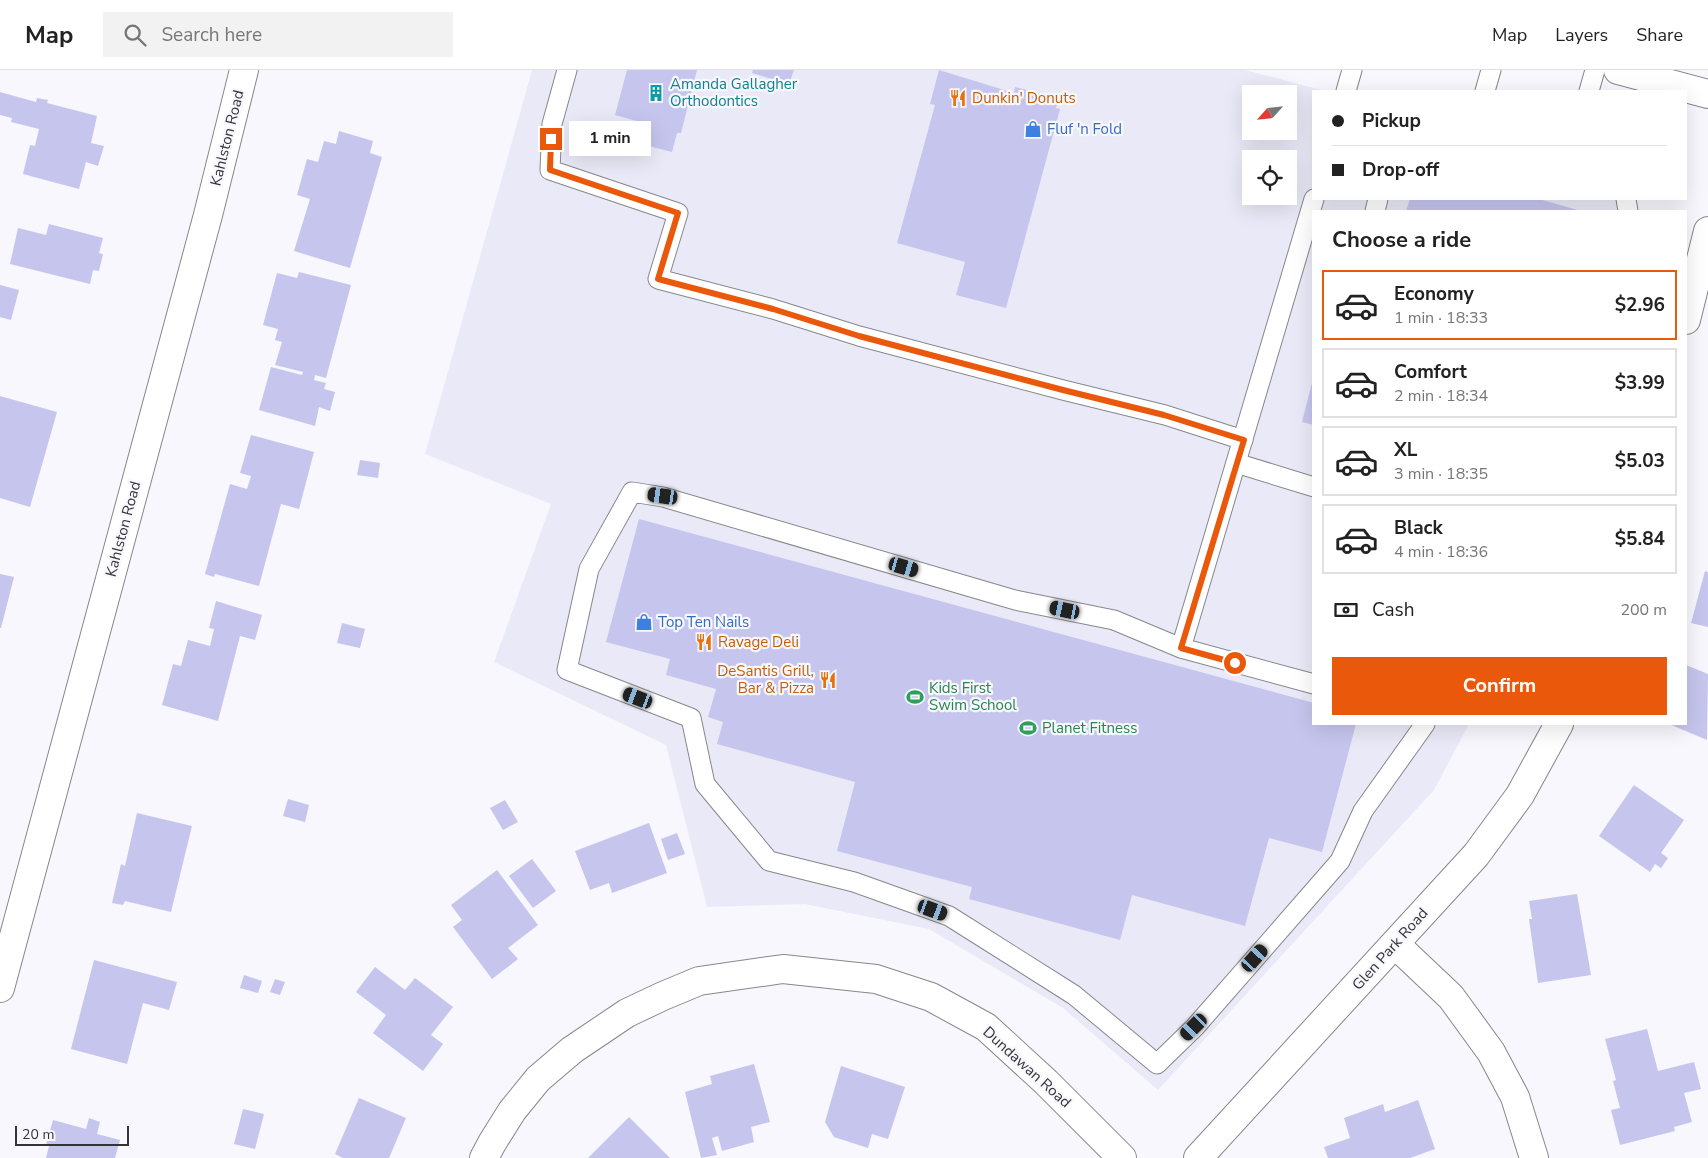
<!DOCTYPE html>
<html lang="en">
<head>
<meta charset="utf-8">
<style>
	body { margin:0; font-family:"Nunito Sans",sans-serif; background:#f2f2f2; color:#222; height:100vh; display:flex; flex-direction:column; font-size:19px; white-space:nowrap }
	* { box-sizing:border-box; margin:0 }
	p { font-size:16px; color:#767676 }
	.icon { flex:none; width:28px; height:28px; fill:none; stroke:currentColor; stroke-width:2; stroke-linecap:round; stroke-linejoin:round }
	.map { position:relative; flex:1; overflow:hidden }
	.drawer { position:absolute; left:1312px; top:140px; width:375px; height:515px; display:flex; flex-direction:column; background:#fff; border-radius:0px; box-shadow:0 5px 20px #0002 }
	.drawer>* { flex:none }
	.banner { position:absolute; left:1312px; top:20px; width:375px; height:110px; border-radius:0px; box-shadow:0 5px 20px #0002; display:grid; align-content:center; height:110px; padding:0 20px; background:#fff }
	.needle { width:32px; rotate:243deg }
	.tools { position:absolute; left:1242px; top:15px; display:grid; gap:10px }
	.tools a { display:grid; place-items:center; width:55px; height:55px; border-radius:0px; background:#fff; box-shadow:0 5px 20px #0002; font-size:25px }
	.scale { position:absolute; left:15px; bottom:12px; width:114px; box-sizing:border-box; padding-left:5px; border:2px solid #343437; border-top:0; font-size:14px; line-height:18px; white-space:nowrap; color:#343437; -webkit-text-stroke:4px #f7f7fd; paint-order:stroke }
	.end { position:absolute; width:22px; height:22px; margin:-11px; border:6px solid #ea580c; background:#fff; box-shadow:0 0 0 2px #fff }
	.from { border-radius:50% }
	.bubble { position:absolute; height:35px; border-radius:0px; background:#fff; box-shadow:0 5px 20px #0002; font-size:16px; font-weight:700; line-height:35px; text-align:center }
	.car { position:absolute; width:15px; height:30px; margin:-15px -8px; border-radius:6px; box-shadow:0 0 4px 1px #0007; background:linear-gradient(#222 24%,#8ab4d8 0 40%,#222 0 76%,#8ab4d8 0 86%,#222 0) }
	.banner b { display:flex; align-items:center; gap:18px; height:48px; font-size:19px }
	.banner b+b { border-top:1px solid #e0e0e0 }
	.banner i { width:12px; height:12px; background:#222 }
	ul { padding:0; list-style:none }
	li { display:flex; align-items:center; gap:15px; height:70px; margin:0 10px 8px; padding:0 10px; border:2px solid #e0e0e0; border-radius:0px }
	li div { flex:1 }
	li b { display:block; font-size:19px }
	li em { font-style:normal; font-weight:700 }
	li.selected { border-color:#ea580c }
	li>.icon { width:45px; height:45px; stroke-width:1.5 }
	h2 { padding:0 20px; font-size:22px; line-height:60px }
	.pay { display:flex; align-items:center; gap:12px; height:55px; padding:0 20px; font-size:19px }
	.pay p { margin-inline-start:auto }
	.button { display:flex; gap:10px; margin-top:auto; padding:10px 20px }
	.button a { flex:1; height:58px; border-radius:0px; background:#ea580c; color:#fff; font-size:20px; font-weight:700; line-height:58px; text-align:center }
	header { display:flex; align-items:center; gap:30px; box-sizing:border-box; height:70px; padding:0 25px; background:#fff; border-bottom:1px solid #e0e0e0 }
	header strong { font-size:24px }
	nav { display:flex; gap:28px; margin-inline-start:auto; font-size:18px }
	.search { width:350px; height:45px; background:#f2f2f2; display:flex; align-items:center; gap:12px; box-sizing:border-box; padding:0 18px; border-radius:0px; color:#767676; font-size:19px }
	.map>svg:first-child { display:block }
	.built { fill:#eae9f7; fill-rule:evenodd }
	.building { fill:#c6c5ee }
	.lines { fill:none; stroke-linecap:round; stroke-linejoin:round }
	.lane-casing { stroke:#87878c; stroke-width:21 }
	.street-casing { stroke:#87878c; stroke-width:30 }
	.highway-casing { stroke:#87878c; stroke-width:30 }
	.lane { stroke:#fff; stroke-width:19 }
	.street { stroke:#fff; stroke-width:28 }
	.highway { stroke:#fff; stroke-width:28 }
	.route { stroke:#ea580c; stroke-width:6 }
	.labels { text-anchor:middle; stroke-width:4.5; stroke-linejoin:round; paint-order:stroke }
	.culture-label { font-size:15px; fill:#0d838f; stroke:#f7f7fd; text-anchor:start }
	.food-label { font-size:15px; fill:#c56008; stroke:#f7f7fd; text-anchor:start }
	.shop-label { font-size:15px; fill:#366cbe; stroke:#f7f7fd; text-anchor:start }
	.street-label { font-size:15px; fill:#343437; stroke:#f7f7fd }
	.leisure-label { font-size:15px; fill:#27864d; stroke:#f7f7fd; text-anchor:start }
</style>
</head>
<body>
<header>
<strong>Map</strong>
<div class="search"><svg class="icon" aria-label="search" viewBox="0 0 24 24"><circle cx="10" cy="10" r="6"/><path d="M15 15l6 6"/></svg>Search here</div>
<nav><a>Map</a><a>Layers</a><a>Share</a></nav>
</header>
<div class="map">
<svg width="1708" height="1088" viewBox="0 0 1708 1088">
	<rect width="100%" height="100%" fill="#f7f7fd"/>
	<path class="built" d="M532,0H1245L1325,21H1314V129H1631L1628,141H1314V654H1469L1434,720L1158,1020L1063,938L929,859L805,834L707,837L666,675L494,592L551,434L425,384ZM1251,24H1289V61H1251ZM1251,89H1289V126H1251Z"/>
	<g class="building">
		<polygon points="627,0 697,0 681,63 677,63 672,82 645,75 651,55 615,45"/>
		<polygon points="753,0 794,0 789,14 752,3"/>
		<polygon points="939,0 1014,23 1015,17 1059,28 1056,38 1060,39 1006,238 956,225 965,192 897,173 935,35 930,34"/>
		<polygon points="0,22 36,32 37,28 48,30 47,33 97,46 91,73 104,76 98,96 86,92 79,119 23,104 30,75 35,76 39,59 11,52 12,48 0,45"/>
		<polygon points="339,61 373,71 370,83 382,87 350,198 294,181 310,129 297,125 307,89 318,92 324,71 336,74"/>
		<polygon points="1410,129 1539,129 1581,141 1406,141"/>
		<polygon points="49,154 103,168 99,183 103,184 99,201 93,200 90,214 10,194 18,158 46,165"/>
		<polygon points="299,202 351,215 326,308 315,305 314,310 326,313 324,319 335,322 330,341 319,337 315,356 259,340 271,297 302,305 303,302 275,295 282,272 275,270 278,259 263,255 277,203 297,208"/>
		<polygon points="0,215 19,220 11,250 0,247"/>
		<polygon points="1313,309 1314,309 1314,355 1302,352"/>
		<polygon points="0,326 57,342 30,437 0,428"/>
		<polygon points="251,365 314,382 299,439 281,434 259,516 215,504 214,507 205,504 230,414 247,419 251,406 240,403"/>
		<polygon points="360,390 380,393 378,408 357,405"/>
		<polygon points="639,449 1314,633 1314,654 1356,654 1322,782 1269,768 1245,856 1132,825 1120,870 969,829 972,817 837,781 855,712 717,674 723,652 708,647 716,619 666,605 670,589 606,572"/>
		<polygon points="1705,501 1708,502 1708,557 1691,553"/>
		<polygon points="0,504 14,507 1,558 0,558"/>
		<polygon points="216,531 262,545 255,570 240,566 218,651 162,635 173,594 181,596 188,570 210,576 214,559 209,558"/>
		<polygon points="342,553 365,559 360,578 337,573"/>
		<polygon points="1686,595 1708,604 1707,670 1669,654 1686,654"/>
		<polygon points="1634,715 1684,750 1661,783 1668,788 1661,798 1655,794 1650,802 1599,766"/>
		<polygon points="288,729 309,735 305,752 283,746"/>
		<polygon points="505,730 518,752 503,760 490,738"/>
		<polygon points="137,743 192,756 171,842 125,831 123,835 112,833 121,794 125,796"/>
		<polygon points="649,753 667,803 612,823 609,813 590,820 575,781"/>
		<polygon points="677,763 685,784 668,790 661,769"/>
		<polygon points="532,789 556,821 533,838 509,806"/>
		<polygon points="497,800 538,855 508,878 518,889 492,909 453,857 462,850 451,835"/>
		<polygon points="1577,824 1591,905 1538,913 1529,849 1532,849 1529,831"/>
		<polygon points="94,890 177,912 169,940 143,933 127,994 71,979"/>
		<polygon points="375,897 405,920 415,908 453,937 431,965 443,974 423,1001 373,963 386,945 356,922"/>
		<polygon points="244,905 262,911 258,923 240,918"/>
		<polygon points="275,909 285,912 280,925 270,922"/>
		<polygon points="1647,959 1658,1001 1694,992 1701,1019 1684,1023 1692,1052 1674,1057 1675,1061 1620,1075 1611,1040 1620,1038 1613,1011 1616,1010 1605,969"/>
		<polygon points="754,994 770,1052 751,1057 754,1072 722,1081 718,1066 712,1068 717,1085 701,1088 685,1022 712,1014 710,1006"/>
		<polygon points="841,996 905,1017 888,1069 872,1064 868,1078 834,1067 825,1052"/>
		<polygon points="359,1028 406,1048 389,1088 343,1088 335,1084"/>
		<polygon points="1418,1030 1435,1079 1410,1088 1328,1088 1324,1077 1350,1068 1344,1048 1383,1034 1385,1042"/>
		<polygon points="243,1039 264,1044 255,1079 234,1074"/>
		<polygon points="629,1047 670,1088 588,1088"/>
		<polygon points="89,1048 100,1052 97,1064 120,1070 115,1088 46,1088 49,1076 46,1075 53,1050 86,1059"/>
	</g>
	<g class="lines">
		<g class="lane-casing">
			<g id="lane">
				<polyline points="567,0 552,54 550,100 678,143 658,209 773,239 859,266 1063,320 1165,345 1243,370"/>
				<polyline points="1346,21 1352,0"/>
				<polyline points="1485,21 1491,0"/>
				<polyline points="1589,21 1595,0"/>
				<polyline points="1626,129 1628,141"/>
				<polyline points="1375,141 1378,129"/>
				<polyline points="1236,393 1314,417"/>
				<polyline points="1181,578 1314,129"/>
				<polyline points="1314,614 1181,578 1114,550 1015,530 663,427 632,422 589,499 567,600 691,648 705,714 769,791 854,812 949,846 1074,925 1157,994 1195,957 1340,791 1363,741 1425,654"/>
			</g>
		</g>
		<g class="street-casing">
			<g id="street">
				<polyline points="1686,250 1708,161"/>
				<polyline points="1395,874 1451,927 1491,982 1515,1027 1534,1088"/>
				<polyline points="0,918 208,145 244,0"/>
				<polyline points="484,1088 492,1073 512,1041 538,1009 572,980 627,943 663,926 699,911 783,899 876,909 931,927 986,957 1046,1012 1122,1088"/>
				<polyline points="1198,1088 1476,785 1520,725 1559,654"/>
			</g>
		</g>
		<g class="highway-casing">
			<polyline id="highway" points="1618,0 1708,24"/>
		</g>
		<use href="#lane" class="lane"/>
		<use href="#street" class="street"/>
		<use href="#highway" class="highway"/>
	</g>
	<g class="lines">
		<polyline class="route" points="551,69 550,100 678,143 658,209 773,239 859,266 1063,320 1164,345 1244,370 1181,578 1235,593"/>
	</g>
	<defs>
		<g id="building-bare" transform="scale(1.35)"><path d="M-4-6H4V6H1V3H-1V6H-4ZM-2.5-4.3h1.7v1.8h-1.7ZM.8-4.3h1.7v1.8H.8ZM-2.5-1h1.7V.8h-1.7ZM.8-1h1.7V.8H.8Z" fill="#0f9aa8" stroke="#f7f7fd" stroke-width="2.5" paint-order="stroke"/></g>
		<g id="restaurant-bare" transform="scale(1.35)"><path d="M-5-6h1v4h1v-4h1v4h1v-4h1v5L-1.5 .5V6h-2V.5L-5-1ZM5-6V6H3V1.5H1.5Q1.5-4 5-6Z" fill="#e8710a" stroke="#f7f7fd" stroke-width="2.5" paint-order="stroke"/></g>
		<g id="shop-bare" transform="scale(1.35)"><path d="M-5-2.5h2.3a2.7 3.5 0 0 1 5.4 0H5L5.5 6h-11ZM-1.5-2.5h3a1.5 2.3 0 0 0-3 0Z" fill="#3f7fe0" stroke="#f7f7fd" stroke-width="2.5" paint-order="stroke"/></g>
		<g id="stadium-bare" transform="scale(1.35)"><path d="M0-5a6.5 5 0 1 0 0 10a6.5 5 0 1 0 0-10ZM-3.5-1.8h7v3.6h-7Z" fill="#2e9e5b" stroke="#f7f7fd" stroke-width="2.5" paint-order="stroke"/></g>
	</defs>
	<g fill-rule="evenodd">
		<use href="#building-bare" x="656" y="23"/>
		<use href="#restaurant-bare" x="958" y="28"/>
		<use href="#shop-bare" x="1033" y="59"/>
		<use href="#shop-bare" x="644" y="552"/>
		<use href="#restaurant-bare" x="704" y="572"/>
		<use href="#restaurant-bare" x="828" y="610"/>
		<use href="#stadium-bare" x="915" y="627"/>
		<use href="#stadium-bare" x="1028" y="658"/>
	</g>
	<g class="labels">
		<g class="culture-label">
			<text x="670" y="19">Amanda Gallagher<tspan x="670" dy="17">Orthodontics</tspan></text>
		</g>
		<g class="food-label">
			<text x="972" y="33">Dunkin' Donuts</text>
			<text x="718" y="577">Ravage Deli</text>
			<text x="814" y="606" text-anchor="end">DeSantis Grill,<tspan x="814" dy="17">Bar &amp; Pizza</tspan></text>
		</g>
		<g class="shop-label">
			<text x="1047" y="64">Fluf 'n Fold</text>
			<text x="658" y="557">Top Ten Nails</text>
		</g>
		<g class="street-label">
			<text transform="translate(227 68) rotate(-76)" y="5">Kahlston Road</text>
			<text transform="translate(123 459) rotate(-75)" y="5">Kahlston Road</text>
			<text transform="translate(1390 879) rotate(-48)" y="5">Glen Park Road</text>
			<text transform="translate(1027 997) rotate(42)" y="5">Dundawan Road</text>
		</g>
		<g class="leisure-label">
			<text x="929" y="623">Kids First<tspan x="929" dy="17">Swim School</tspan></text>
			<text x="1042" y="663">Planet Fitness</text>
		</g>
	</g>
</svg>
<div class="tools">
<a><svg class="needle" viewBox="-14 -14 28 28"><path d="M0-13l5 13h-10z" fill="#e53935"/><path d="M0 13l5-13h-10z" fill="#767676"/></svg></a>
<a><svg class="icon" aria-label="locate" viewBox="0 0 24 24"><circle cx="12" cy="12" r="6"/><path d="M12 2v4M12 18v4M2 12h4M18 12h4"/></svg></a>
</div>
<div class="scale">20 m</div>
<i class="end from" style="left:1235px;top:593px"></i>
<i class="end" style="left:551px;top:69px"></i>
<div class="bubble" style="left:569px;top:51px;width:82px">1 min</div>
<i class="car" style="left:663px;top:426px;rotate:278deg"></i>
<i class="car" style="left:904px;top:497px;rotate:106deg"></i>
<i class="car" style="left:1065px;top:540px;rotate:282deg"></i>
<i class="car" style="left:638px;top:628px;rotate:291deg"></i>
<i class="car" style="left:933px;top:840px;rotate:110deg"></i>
<i class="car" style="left:1255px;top:888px;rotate:42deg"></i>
<i class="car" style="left:1194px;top:957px;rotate:225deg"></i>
<div class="banner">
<b><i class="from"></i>Pickup</b>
<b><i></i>Drop-off</b>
</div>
<section class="drawer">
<h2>Choose a ride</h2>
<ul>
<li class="selected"><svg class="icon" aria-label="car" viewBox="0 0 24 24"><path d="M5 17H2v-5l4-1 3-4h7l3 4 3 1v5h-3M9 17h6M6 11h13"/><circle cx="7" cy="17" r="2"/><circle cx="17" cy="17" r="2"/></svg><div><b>Economy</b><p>1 min · 18:33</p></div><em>$2.96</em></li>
<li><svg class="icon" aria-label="car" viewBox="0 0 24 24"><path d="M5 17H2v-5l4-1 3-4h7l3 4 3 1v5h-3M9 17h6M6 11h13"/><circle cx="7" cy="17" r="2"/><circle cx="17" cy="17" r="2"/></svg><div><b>Comfort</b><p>2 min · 18:34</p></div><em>$3.99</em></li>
<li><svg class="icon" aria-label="car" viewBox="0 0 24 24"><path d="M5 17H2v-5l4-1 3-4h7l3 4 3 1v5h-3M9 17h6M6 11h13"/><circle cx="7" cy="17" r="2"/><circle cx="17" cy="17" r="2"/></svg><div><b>XL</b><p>3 min · 18:35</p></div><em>$5.03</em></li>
<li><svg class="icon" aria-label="car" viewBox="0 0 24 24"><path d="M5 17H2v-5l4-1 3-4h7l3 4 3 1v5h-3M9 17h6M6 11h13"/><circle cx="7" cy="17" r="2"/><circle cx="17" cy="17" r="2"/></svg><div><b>Black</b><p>4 min · 18:36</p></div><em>$5.84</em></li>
</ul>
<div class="pay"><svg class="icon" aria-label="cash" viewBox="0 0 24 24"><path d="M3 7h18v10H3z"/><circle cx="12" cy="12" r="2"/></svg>Cash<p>200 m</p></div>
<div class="button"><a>Confirm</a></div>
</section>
</div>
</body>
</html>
